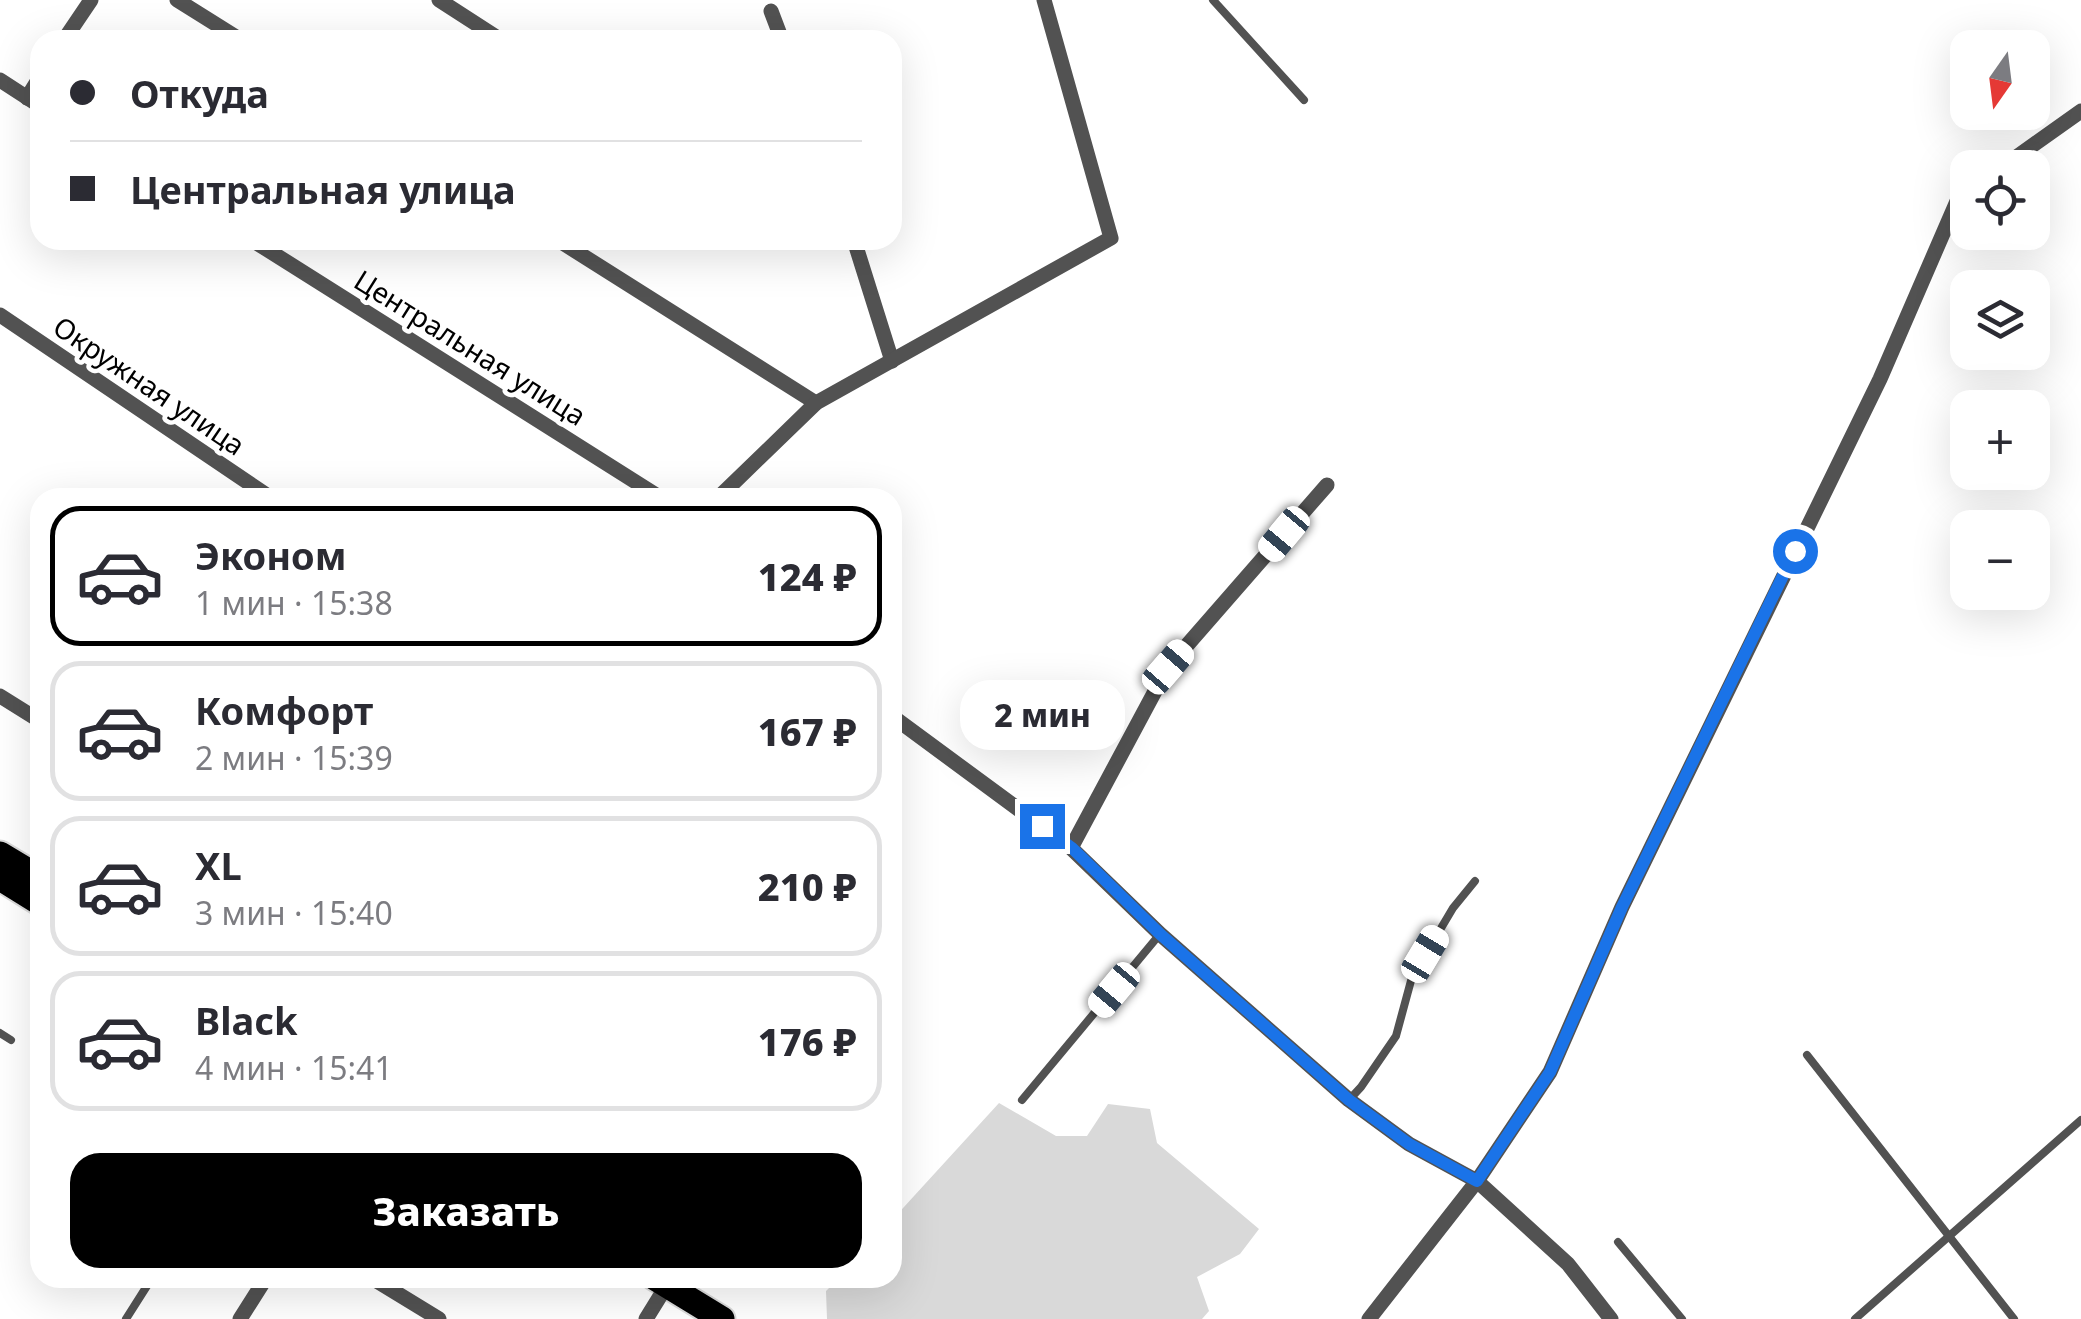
<!DOCTYPE html>
<html lang="ru">
<head>
<meta charset="utf-8">
<style>
	body { margin:0; font-family:"Noto Sans",sans-serif; background:#f2f2f3; color:#2b2b33; height:100vh; display:flex; flex-direction:column; font-size:38px; white-space:nowrap }
	* { box-sizing:border-box; margin:0 }
	p { font-size:32px; color:#7c7c81 }
	.icon { flex:none; width:55px; height:55px; fill:none; stroke:currentColor; stroke-width:2; stroke-linecap:round; stroke-linejoin:round }
	.map { position:relative; flex:1; overflow:hidden }
	.drawer { position:absolute; left:30px; top:488px; width:872px; height:800px; display:flex; flex-direction:column; background:#fff; border-radius:30px; box-shadow:0 10px 40px #0002 }
	.drawer>* { flex:none }
	.hud { position:absolute; left:30px; top:30px; width:872px; height:220px; border-radius:30px; box-shadow:0 10px 40px #0002; display:grid; align-content:center; height:220px; padding:0 40px; background:#fff }
	.needle { width:65px; rotate:194deg }
	.tools { position:absolute; left:1950px; top:30px; display:grid; gap:20px }
	.tools a { display:grid; place-items:center; width:100px; height:100px; border-radius:20px; background:#fff; box-shadow:0 10px 40px #0002; font-size:50px }
	.end { position:absolute; width:45px; height:45px; margin:-22px; border:12px solid #1a73e8; background:#fff; box-shadow:0 0 0 5px #fff }
	.from { border-radius:50% }
	.bubble { position:absolute; height:70px; border-radius:30px; background:#fff; box-shadow:0 10px 40px #0002; font-size:32px; font-weight:800; line-height:70px; text-align:center }
	.car { position:absolute; width:30px; height:60px; margin:-30px -15px; border-radius:12px; box-shadow:0 0 8px 2px #0007; background:linear-gradient(#fff 24%,#345 0 40%,#fff 0 76%,#345 0 86%,#fff 0) }
	.hud b { display:flex; align-items:center; gap:35px; height:95px; font-size:38px }
	.hud b+b { border-top:2px solid #e1e1e2 }
	.hud i { width:25px; height:25px; background:#2b2b33 }
	ul { padding:18px 0 0; list-style:none }
	li { display:flex; align-items:center; gap:30px; height:140px; margin:0 20px 15px; padding:0 20px; border:5px solid #e1e1e2; border-radius:30px }
	li div { flex:1 }
	li b { display:block; font-size:38px }
	li em { font-style:normal; font-weight:800 }
	li.active { border-color:#000 }
	li>.icon { width:90px; height:90px; stroke-width:1.5 }
	.action { display:flex; gap:20px; margin-top:auto; padding:20px 40px }
	.action a { flex:1; height:115px; border-radius:30px; background:#000; color:#fff; font-size:40px; font-weight:800; line-height:115px; text-align:center }
	.map>svg:first-child { display:block }
	.green { fill:#d9d9d9 }
	.lines { fill:none; stroke-linecap:round; stroke-linejoin:round }
	.primary-casing { stroke:#dbdbdb; stroke-width:29 }
	.service { stroke:#525252; stroke-width:8 }
	.minor { stroke:#525252; stroke-width:15 }
	.primary { stroke:#000; stroke-width:25 }
	.route { stroke:#1a73e8; stroke-width:12 }
	.labels { text-anchor:middle; stroke-width:9; stroke-linejoin:round; paint-order:stroke }
	.street-label { font-size:28px; fill:#000; stroke:#fff }
</style>
</head>
<body>
<div class="map">
<svg width="2081" height="1319" viewBox="0 0 2081 1319">
	<rect width="100%" height="100%" fill="#fff"/>
	<polygon class="green" points="999,1103 1056,1136 1087,1136 1108,1104 1150,1109 1157,1143 1259,1229 1240,1254 1197,1277 1209,1311 1202,1319 827,1319 826,1291 839,1278 892,1278 893,1219"/>
	<g class="lines">
		<g class="primary-casing">
			<g id="primary">
				<polyline points="0,854 40,878"/>
				<polyline points="0,878 40,903"/>
				<polyline points="655,1278 722,1319"/>
			</g>
		</g>
		<g class="service">
			<polyline points="1213,0 1304,100"/>
			<polyline points="0,1033 11,1040"/>
			<polyline points="1807,1055 2014,1319"/>
			<polyline points="1022,1100 1160,934"/>
			<polyline points="1349,1100 1361,1087 1396,1036 1412,977 1453,908 1475,881"/>
			<polyline points="1618,1242 1682,1319"/>
			<polyline points="126,1319 152,1278"/>
			<polyline points="1855,1319 2081,1120"/>
		</g>
		<g class="minor">
			<polyline points="177,0 241,40"/>
			<polyline points="439,0 501,40"/>
			<polyline points="771,11 782,40"/>
			<polyline points="64,40 91,0"/>
			<polyline points="0,80 40,106"/>
			<polyline points="27,98 40,77"/>
			<polyline points="2001,168 2081,111"/>
			<polyline points="252,240 661,498"/>
			<polyline points="558,240 816,403"/>
			<polyline points="854,240 892,361"/>
			<polyline points="0,315 271,498"/>
			<polyline points="718,498 816,403 1111,238 1044,0"/>
			<polyline points="0,696 40,721"/>
			<polyline points="892,716 1071,848 1160,934 1349,1100 1409,1144 1477,1181 1568,1264 1611,1319"/>
			<polyline points="1071,848 1168,667 1327,485"/>
			<polyline points="372,1278 439,1319"/>
			<polyline points="240,1319 266,1278"/>
			<polyline points="646,1319 667,1285"/>
			<polyline points="1369,1319 1477,1181 1550,1072 1622,907 1880,379 1958,199 1968,191"/>
		</g>
		<use href="#primary" class="primary"/>
	</g>
	<g class="lines">
		<polyline class="route" points="1042,826 1072,848 1160,934 1349,1100 1409,1144 1477,1181 1550,1072 1622,907 1795,551"/>
	</g>
	<g class="labels">
		<g class="street-label">
			<text transform="translate(470 348) rotate(32)" y="10">Центральная улица</text>
			<text transform="translate(149 386) rotate(34)" y="10">Окружная улица</text>
		</g>
	</g>
</svg>
<div class="tools">
<a><svg class="needle" viewBox="-14 -14 28 28"><path d="M0-13l5 13h-10z" fill="#e53935"/><path d="M0 13l5-13h-10z" fill="#7c7c81"/></svg></a>
<a><svg class="icon" aria-label="locate" viewBox="0 0 24 24"><circle cx="12" cy="12" r="6"/><path d="M12 2v4M12 18v4M2 12h4M18 12h4"/></svg></a>
<a><svg class="icon" aria-label="layers" viewBox="0 0 24 24"><path d="M12 4l9 5-9 5-9-5zM3 14l9 5 9-5"/></svg></a>
<a>+</a>
<a>−</a>
</div>
<i class="end from" style="left:1795px;top:551px"></i>
<i class="end" style="left:1042px;top:826px"></i>
<div class="bubble" style="left:960px;top:680px;width:165px">2 мин</div>
<i class="car" style="left:1284px;top:534px;rotate:220deg"></i>
<i class="car" style="left:1168px;top:667px;rotate:41deg"></i>
<i class="car" style="left:1425px;top:954px;rotate:31deg"></i>
<i class="car" style="left:1114px;top:990px;rotate:220deg"></i>
<div class="hud">
<b><i class="from"></i>Откуда</b>
<b><i></i>Центральная улица</b>
</div>
<section class="drawer">
<ul>
<li class="active"><svg class="icon" aria-label="car" viewBox="0 0 24 24"><path d="M5 17H2v-5l4-1 3-4h7l3 4 3 1v5h-3M9 17h6M6 11h13"/><circle cx="7" cy="17" r="2"/><circle cx="17" cy="17" r="2"/></svg><div><b>Эконом</b><p>1 мин · 15:38</p></div><em>124 ₽</em></li>
<li><svg class="icon" aria-label="car" viewBox="0 0 24 24"><path d="M5 17H2v-5l4-1 3-4h7l3 4 3 1v5h-3M9 17h6M6 11h13"/><circle cx="7" cy="17" r="2"/><circle cx="17" cy="17" r="2"/></svg><div><b>Комфорт</b><p>2 мин · 15:39</p></div><em>167 ₽</em></li>
<li><svg class="icon" aria-label="car" viewBox="0 0 24 24"><path d="M5 17H2v-5l4-1 3-4h7l3 4 3 1v5h-3M9 17h6M6 11h13"/><circle cx="7" cy="17" r="2"/><circle cx="17" cy="17" r="2"/></svg><div><b>XL</b><p>3 мин · 15:40</p></div><em>210 ₽</em></li>
<li><svg class="icon" aria-label="car" viewBox="0 0 24 24"><path d="M5 17H2v-5l4-1 3-4h7l3 4 3 1v5h-3M9 17h6M6 11h13"/><circle cx="7" cy="17" r="2"/><circle cx="17" cy="17" r="2"/></svg><div><b>Black</b><p>4 мин · 15:41</p></div><em>176 ₽</em></li>
</ul>
<div class="action"><a>Заказать</a></div>
</section>
</div>
</body>
</html>
